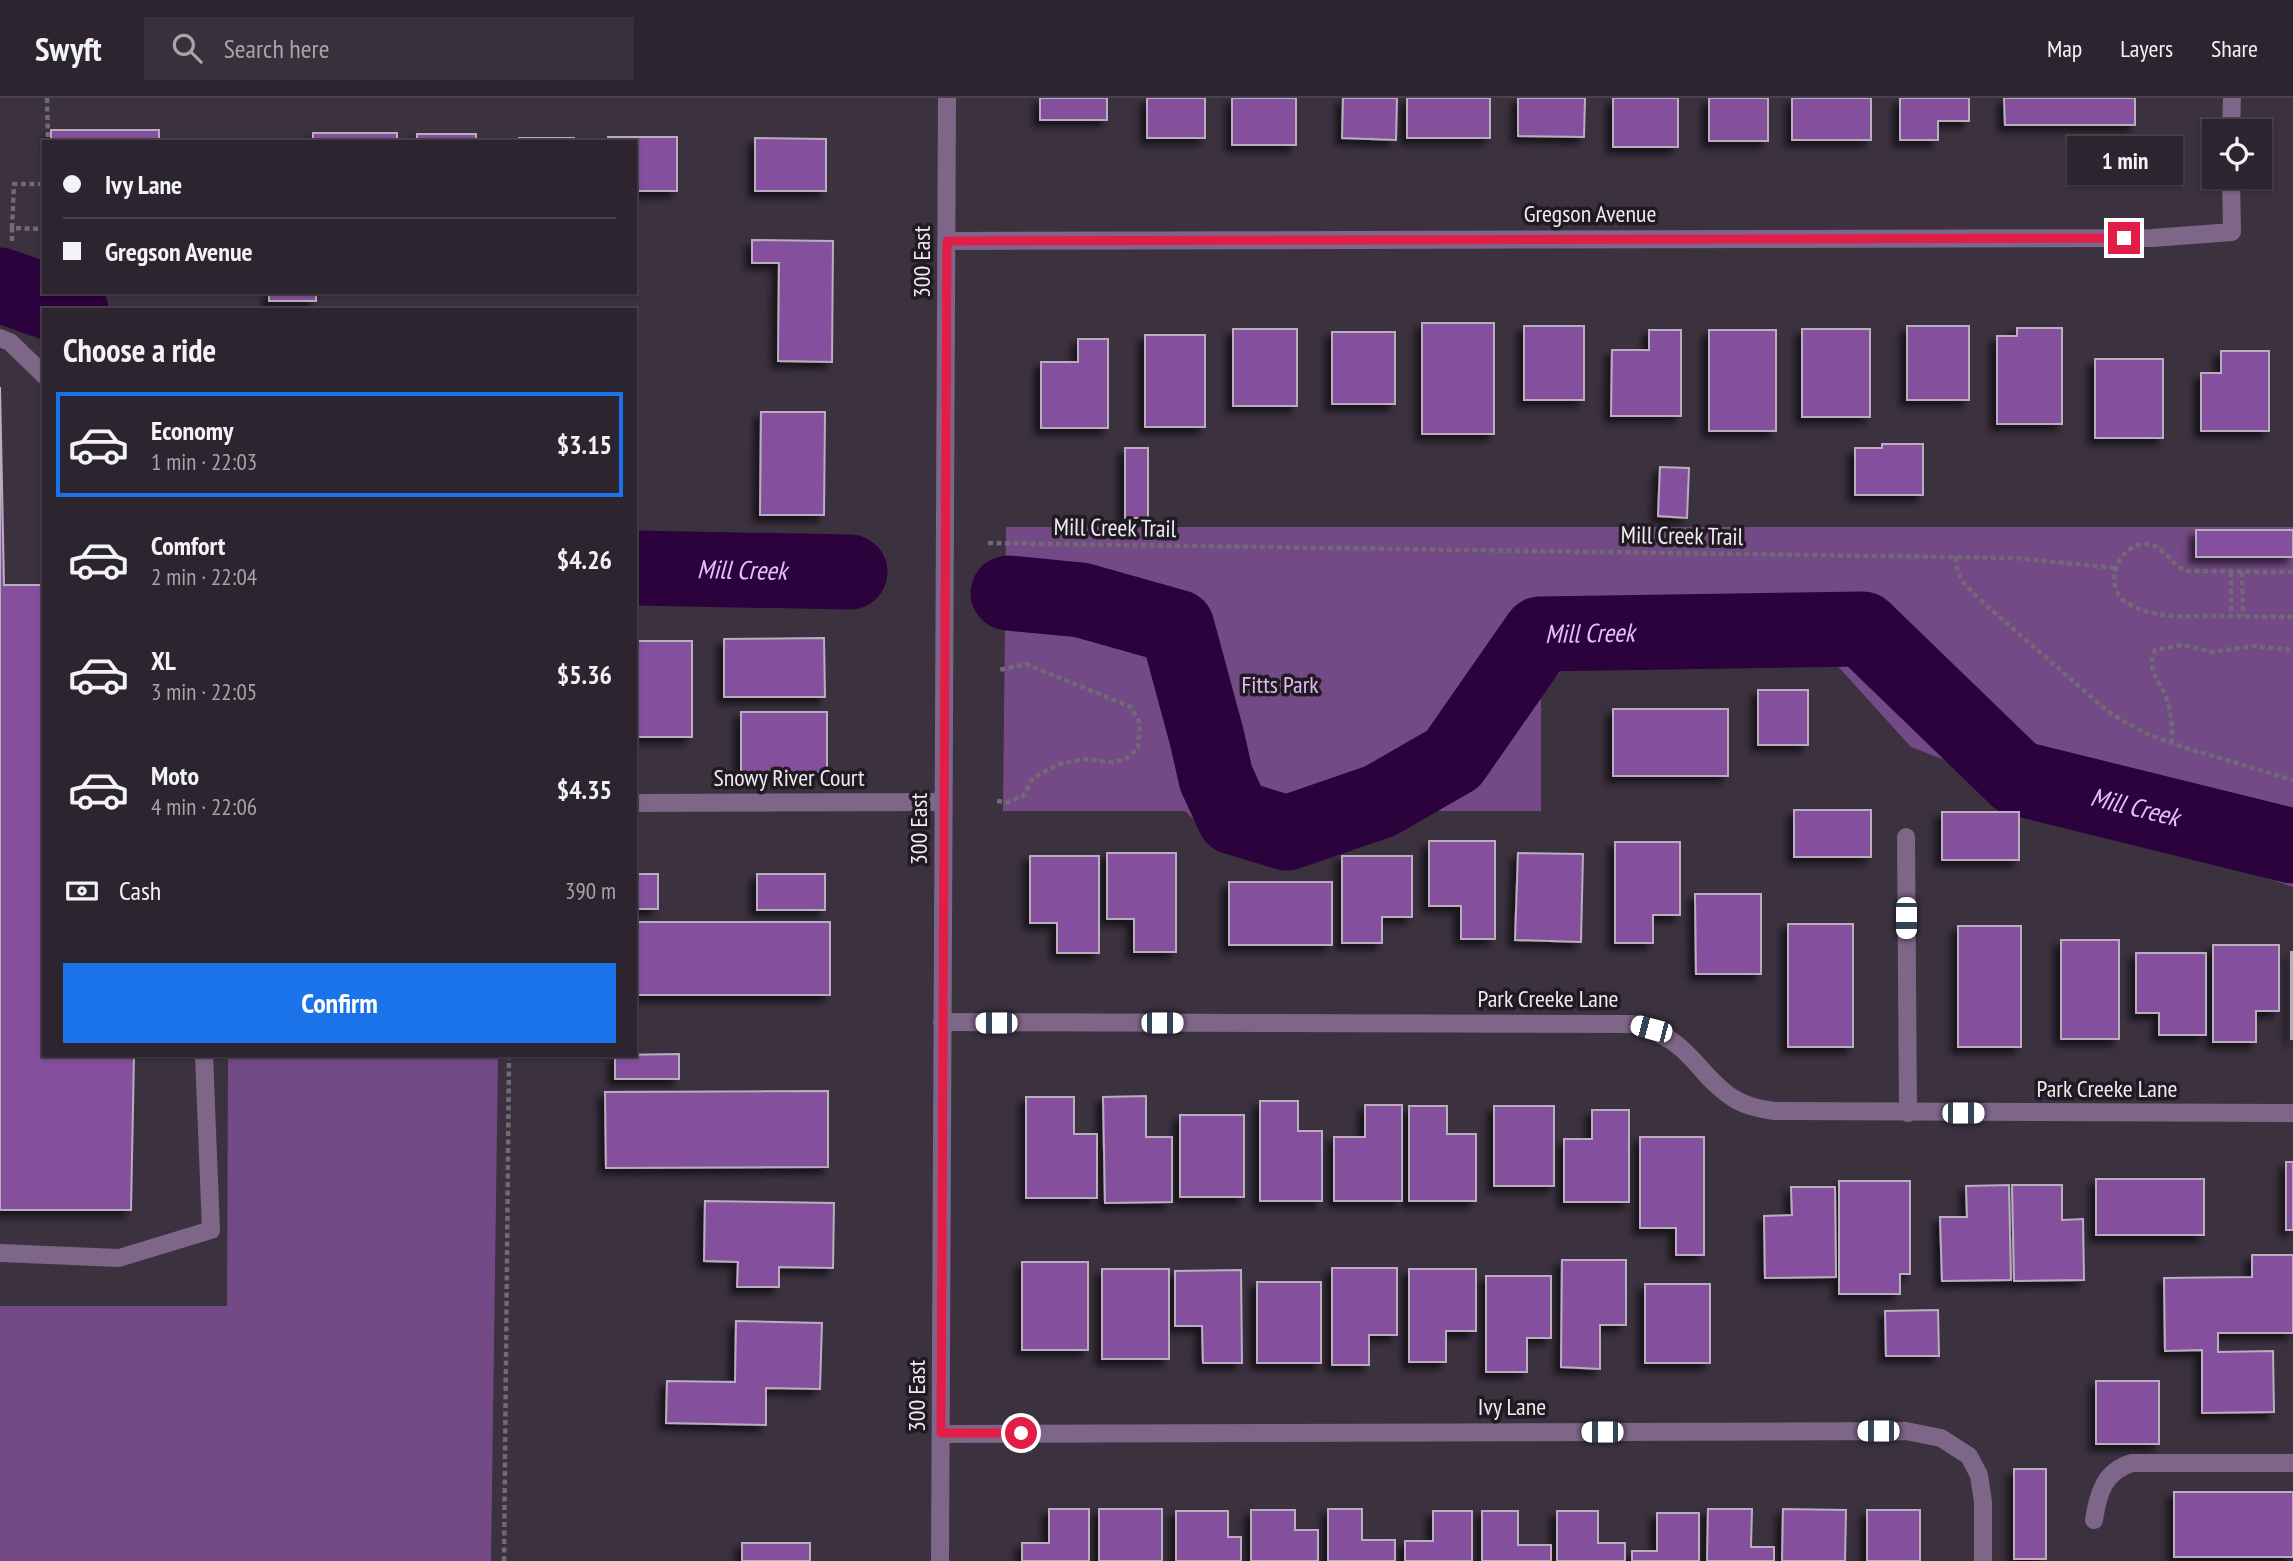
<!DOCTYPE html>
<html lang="en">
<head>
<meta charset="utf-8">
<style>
	body { margin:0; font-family:"PT Sans Narrow",sans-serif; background:#38313b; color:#f1f3f6; height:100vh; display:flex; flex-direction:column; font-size:26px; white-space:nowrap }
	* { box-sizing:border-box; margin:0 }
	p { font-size:23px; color:#a6a5aa }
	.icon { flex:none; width:38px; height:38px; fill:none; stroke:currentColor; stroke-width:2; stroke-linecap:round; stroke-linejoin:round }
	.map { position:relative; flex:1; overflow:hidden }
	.details { position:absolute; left:42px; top:210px; width:595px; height:749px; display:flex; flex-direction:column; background:#2c252f; border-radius:0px; box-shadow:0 2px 5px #0004,0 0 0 2px #48424b }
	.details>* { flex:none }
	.guide { position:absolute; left:42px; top:42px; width:595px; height:154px; border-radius:0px; box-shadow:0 2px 5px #0004,0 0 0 2px #48424b; display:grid; align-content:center; height:154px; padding:0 21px; background:#2c252f }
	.fabs { position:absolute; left:2202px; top:21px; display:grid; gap:14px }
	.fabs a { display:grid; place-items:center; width:70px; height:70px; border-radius:0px; background:#2c252f; box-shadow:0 2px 5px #0004,0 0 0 2px #48424b; font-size:35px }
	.end { position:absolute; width:32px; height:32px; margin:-16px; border:9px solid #e11d48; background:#fff; box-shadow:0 0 0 4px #fff }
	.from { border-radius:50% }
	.bubble { position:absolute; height:49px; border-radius:0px; background:#2c252f; box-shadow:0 2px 5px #0004,0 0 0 2px #48424b; font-size:23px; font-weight:700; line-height:49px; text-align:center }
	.car { position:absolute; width:21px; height:42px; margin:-21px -10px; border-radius:9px; box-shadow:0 0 5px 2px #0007; background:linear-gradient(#fff 24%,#345 0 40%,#fff 0 76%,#345 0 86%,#fff 0) }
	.guide b { display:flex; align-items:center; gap:24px; height:66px; font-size:26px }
	.guide b+b { border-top:2px solid #48424b }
	.guide i { width:18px; height:18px; background:#f1f3f6 }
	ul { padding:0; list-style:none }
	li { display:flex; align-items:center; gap:21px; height:105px; margin:0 14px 10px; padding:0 7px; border:4px solid transparent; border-radius:0px }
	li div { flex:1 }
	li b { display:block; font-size:26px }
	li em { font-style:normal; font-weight:700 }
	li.selected { border-color:#1a73e8 }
	li>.icon { width:63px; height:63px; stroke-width:1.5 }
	h2 { padding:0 21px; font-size:32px; line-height:84px }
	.pay { display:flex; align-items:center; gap:18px; height:77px; padding:0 21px; font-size:26px }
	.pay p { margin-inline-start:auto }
	.cta { display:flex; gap:14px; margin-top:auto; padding:14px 21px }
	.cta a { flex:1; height:80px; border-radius:0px; background:#1a73e8; color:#fff; font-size:28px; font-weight:700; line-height:80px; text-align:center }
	header { display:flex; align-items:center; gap:42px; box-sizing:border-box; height:98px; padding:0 35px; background:#2c252f; border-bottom:2px solid #48424b }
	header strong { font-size:33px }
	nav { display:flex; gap:38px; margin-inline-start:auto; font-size:24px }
	.search { width:490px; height:63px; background:#38313b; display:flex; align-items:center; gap:18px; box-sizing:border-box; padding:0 24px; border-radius:0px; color:#a6a5aa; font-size:26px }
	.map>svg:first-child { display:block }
	.green { fill:#734a85 }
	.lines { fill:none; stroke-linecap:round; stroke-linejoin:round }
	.river { stroke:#2b023b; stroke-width:75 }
	.building { fill:#844f9c; stroke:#b9adbe; stroke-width:2; filter:url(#shadow) }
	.path { stroke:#716975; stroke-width:4.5; stroke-dasharray:5 3.5; stroke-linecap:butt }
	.minor { stroke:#7d6688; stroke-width:18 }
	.route { stroke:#e11d48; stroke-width:9 }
	.labels { text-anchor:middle; stroke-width:7; stroke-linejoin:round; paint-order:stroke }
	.street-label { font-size:24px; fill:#f0eaf3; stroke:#1f1b21 }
	.park-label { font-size:24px; fill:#e3b9f7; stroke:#1f1b21 }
	.water-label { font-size:26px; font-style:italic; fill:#e7bdfb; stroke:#1f1b21 }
</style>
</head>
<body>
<header>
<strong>Swyft</strong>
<div class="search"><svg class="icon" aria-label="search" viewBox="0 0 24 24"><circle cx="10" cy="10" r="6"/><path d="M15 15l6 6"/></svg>Search here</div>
<nav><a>Map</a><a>Layers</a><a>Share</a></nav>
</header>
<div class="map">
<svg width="2293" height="1463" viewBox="0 0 2293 1463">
	<defs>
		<filter id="shadow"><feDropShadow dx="-6" dy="6" stdDeviation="3.5" flood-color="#0009"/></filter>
	</defs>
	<rect width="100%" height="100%" fill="#3b313f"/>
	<g class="green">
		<polygon points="1006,429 2293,429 2293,789 2093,719 2037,719 2036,697 1911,649 1833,563 1573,562 1541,593 1541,713 1399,713 1266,759 1217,744 1185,713 1003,713"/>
		<polygon points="228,957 498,957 491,1463 0,1463 0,1208 227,1208"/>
	</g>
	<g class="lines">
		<g class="river">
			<polyline points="0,187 71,212"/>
			<path id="s1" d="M635,470L850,474"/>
			<path id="s2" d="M1008,495L1081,502L1177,529L1207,640L1216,680L1234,719L1287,735L1380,703L1453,661L1540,536L1863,531L2017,680L2293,748"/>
		</g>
	</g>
	<g class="building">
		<rect x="1040" y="0" width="67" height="22"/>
		<rect x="1147" y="0" width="58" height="40"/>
		<rect x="1232" y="0" width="64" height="47"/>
		<polygon points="1343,0 1397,0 1396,42 1342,40"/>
		<rect x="1407" y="0" width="83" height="40"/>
		<polygon points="1518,0 1585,0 1584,39 1518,38"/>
		<rect x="1613" y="0" width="65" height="49"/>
		<rect x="1709" y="0" width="59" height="43"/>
		<rect x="1792" y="0" width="79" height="42"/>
		<polygon points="1900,0 1969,0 1969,23 1938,23 1938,42 1900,42"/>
		<polygon points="2004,0 2135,0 2135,27 2005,27"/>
		<rect x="51" y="32" width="108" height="12"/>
		<rect x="313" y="35" width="84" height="9"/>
		<rect x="417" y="36" width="59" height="8"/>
		<polygon points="608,39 677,39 677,93 635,93 635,44 608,44"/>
		<rect x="519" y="40" width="55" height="4"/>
		<polygon points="755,40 826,41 826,93 755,93"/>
		<polygon points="752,142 833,143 832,264 778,263 779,165 752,165"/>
		<rect x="269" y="194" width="47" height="9"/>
		<rect x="1422" y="225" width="72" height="111"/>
		<rect x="1524" y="228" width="60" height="74"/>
		<rect x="1907" y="228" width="62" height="74"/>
		<polygon points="2017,230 2062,230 2062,326 1997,326 1997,238 2017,238"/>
		<rect x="1233" y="231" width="64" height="77"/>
		<rect x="1802" y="231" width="68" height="88"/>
		<polygon points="1649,232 1681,232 1681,318 1611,318 1612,252 1649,252"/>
		<rect x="1709" y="232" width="67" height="101"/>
		<rect x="1332" y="234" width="63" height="72"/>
		<rect x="1145" y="237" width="60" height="92"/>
		<polygon points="1078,241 1108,241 1108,330 1041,330 1041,264 1078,264"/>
		<polygon points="2221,253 2269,253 2269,333 2201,333 2201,275 2221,275"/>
		<rect x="2095" y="261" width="68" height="79"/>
		<polygon points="0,289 4,487 44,487 44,957 134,957 131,1112 0,1112"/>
		<polygon points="761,314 825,314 824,417 760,417"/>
		<polygon points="1882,346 1923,346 1923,397 1855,397 1855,350 1882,350"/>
		<rect x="1125" y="350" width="23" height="70"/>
		<polygon points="1660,369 1689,370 1687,420 1658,418"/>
		<rect x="2196" y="432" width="97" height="27"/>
		<polygon points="824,540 825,599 724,599 724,541"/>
		<rect x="635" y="543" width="57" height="96"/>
		<rect x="1758" y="592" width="50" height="55"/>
		<rect x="1613" y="611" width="115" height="67"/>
		<rect x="741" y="614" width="86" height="60"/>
		<rect x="1794" y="712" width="77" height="47"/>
		<rect x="1942" y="714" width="77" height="48"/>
		<polygon points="1429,743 1495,743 1495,841 1461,841 1461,808 1429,808"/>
		<polygon points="1615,744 1680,744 1680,817 1653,817 1653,845 1615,845"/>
		<polygon points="1107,755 1176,755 1176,854 1134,854 1134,821 1107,821"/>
		<polygon points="1518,755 1583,756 1581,844 1515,842"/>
		<polygon points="1030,758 1099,758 1099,855 1057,855 1057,825 1030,825"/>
		<polygon points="1342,758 1412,758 1412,819 1382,819 1382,845 1342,845"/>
		<rect x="635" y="776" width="23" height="35"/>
		<rect x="757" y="776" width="68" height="36"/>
		<rect x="1229" y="784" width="103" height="63"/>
		<polygon points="1695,796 1761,796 1761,876 1696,876"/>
		<rect x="635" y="824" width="195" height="73"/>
		<rect x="1788" y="826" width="65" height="123"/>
		<rect x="1958" y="828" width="63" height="121"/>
		<rect x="2061" y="842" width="58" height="99"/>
		<polygon points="2213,847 2279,847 2279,913 2256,913 2256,944 2213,944"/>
		<rect x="2291" y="854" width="2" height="87"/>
		<polygon points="2136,855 2206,855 2206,937 2159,937 2159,915 2136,915"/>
		<polygon points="679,956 679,981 615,981 615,957"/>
		<polygon points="828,993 828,1069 606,1070 605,994"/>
		<polygon points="1146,998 1146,1039 1172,1039 1172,1104 1105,1105 1103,999"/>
		<polygon points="1026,999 1074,999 1074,1036 1097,1036 1097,1100 1026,1100"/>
		<polygon points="1260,1003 1298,1003 1298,1033 1322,1033 1322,1103 1260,1103"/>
		<polygon points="1365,1007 1402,1007 1402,1103 1334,1103 1334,1039 1365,1039"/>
		<polygon points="1409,1008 1447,1008 1447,1036 1476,1036 1476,1103 1409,1103"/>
		<rect x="1494" y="1008" width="60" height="80"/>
		<polygon points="1592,1012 1629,1012 1629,1104 1564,1104 1564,1041 1592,1041"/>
		<rect x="1180" y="1017" width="64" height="82"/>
		<polygon points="1640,1039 1704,1039 1704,1157 1676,1157 1676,1130 1640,1130"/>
		<rect x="2286" y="1064" width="7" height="68"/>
		<rect x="2096" y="1081" width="108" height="56"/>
		<polygon points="1839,1083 1910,1083 1910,1176 1900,1176 1900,1196 1839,1196"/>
		<polygon points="2009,1087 2011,1182 1942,1183 1940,1119 1967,1119 1966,1088"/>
		<polygon points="2012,1087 2062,1087 2062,1122 2083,1121 2084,1182 2014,1183"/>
		<polygon points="1791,1089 1835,1089 1836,1179 1765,1180 1764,1118 1792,1117"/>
		<polygon points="705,1103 834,1105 833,1170 779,1169 779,1189 737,1189 738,1164 704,1163"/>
		<polygon points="2252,1157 2293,1157 2293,1235 2218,1235 2218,1254 2273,1253 2274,1314 2202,1315 2202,1252 2165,1253 2164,1180 2252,1179"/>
		<polygon points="1562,1162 1626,1162 1626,1227 1600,1227 1600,1271 1561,1269"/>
		<rect x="1022" y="1164" width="66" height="88"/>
		<polygon points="1332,1170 1397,1170 1397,1237 1369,1237 1369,1267 1332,1267"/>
		<rect x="1102" y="1171" width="67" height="90"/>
		<polygon points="1409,1171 1476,1171 1476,1233 1446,1233 1446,1264 1409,1264"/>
		<polygon points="1241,1172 1242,1265 1203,1265 1202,1228 1175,1228 1175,1173"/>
		<polygon points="1486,1178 1551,1178 1551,1240 1527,1240 1527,1274 1486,1274"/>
		<rect x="1257" y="1184" width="64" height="81"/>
		<rect x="1645" y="1186" width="65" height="79"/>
		<polygon points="1938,1212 1939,1258 1886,1258 1885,1213"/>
		<polygon points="736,1223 822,1225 820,1291 766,1290 766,1327 666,1325 667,1283 735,1284"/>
		<rect x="2096" y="1283" width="63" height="63"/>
		<rect x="2014" y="1371" width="32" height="90"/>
		<rect x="2174" y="1394" width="119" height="65"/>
		<polygon points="1049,1411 1089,1411 1089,1463 1022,1463 1022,1445 1049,1445"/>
		<rect x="1099" y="1411" width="63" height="52"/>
		<polygon points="1328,1411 1362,1411 1362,1442 1395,1442 1395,1463 1328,1463"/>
		<polygon points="1708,1411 1752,1411 1751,1449 1774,1449 1774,1463 1707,1463"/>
		<polygon points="1783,1411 1846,1412 1845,1463 1782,1463"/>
		<polygon points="1251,1412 1295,1412 1295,1432 1318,1432 1318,1463 1251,1463"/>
		<rect x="1867" y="1412" width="53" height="51"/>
		<polygon points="1176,1413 1228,1413 1228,1439 1241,1439 1241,1463 1176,1463"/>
		<polygon points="1433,1413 1472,1413 1472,1463 1405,1463 1405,1443 1433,1443"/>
		<polygon points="1482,1413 1518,1413 1518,1447 1551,1447 1551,1463 1482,1463"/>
		<polygon points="1557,1413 1598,1413 1598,1445 1625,1445 1625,1463 1557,1463"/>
		<polygon points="1657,1415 1699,1415 1699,1463 1632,1463 1632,1453 1657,1453"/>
		<rect x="742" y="1445" width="68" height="18"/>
	</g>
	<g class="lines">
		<g class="path">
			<polyline points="47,0 48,44"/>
			<polyline points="12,130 14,86 44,86"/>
			<polyline points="12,143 12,130 44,131"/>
			<polyline points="988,445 2015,460 2116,470"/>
			<path d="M1956,459C1956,481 1965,486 1979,501L2111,616L2147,636L2186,650L2293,682"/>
			<polyline points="2231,474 2231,518"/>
			<polyline points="2242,474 2243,518"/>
			<path d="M2293,474L2186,473C2171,467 2164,447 2147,446C2120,445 2103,483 2123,502C2126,505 2133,508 2137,510C2162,521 2191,518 2217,518C2242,518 2268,519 2293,519"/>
			<path d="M2172,645C2172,630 2172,614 2166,599C2159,580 2146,574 2155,552L2181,547L2214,554L2252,548L2293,552"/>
			<polyline points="997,703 1008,704 1023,698 1033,680 1059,666 1085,661 1109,664 1125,662 1138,650 1140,626 1131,609 1026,566 999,572"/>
			<polyline points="504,1463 509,957"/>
		</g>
		<g class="minor">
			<polyline points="2231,33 2232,0"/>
			<polyline points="947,143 2152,140 2232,134 2231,79"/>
			<polyline points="0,240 10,244 44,277"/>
			<polyline points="635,705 943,704"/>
			<polyline points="1906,739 1908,1015"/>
			<path d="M942,924L1634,926C1652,931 1668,938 1682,951C1700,967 1712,987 1733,1000C1745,1008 1759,1011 1774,1013L2293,1015"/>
			<polyline points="0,1155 119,1160 211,1132 204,957"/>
			<polyline points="941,1336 1906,1333 1941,1340 1969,1358 1979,1377 1983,1404 1983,1463"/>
			<path d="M2094,1422C2098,1396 2104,1373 2132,1365H2293"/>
			<polyline points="940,1463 947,0"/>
		</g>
	</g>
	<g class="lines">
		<polyline class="route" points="1021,1335 941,1335 947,143 2124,140"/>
	</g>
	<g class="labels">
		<g class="street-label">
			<text x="1590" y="124">Gregson Avenue</text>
			<text transform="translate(922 164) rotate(-90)" y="8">300 East</text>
			<text transform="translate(1115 430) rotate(1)" y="8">Mill Creek Trail</text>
			<text transform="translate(1682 438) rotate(1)" y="8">Mill Creek Trail</text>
			<text x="789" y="688">Snowy River Court</text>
			<text transform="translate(919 731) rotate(-90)" y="8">300 East</text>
			<text x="1548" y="909">Park Creeke Lane</text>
			<text x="2107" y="999">Park Creeke Lane</text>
			<text transform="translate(917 1298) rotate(-90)" y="8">300 East</text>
			<text x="1512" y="1317">Ivy Lane</text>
		</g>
		<g class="park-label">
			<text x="1280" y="595">Fitts Park</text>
		</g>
		<g class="water-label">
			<text dy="9" stroke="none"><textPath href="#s1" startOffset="107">Mill Creek</textPath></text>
			<text dy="9" stroke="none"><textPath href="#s2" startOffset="812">Mill Creek</textPath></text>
			<text dy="9" stroke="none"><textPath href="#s2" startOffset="1421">Mill Creek</textPath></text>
		</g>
	</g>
</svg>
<div class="fabs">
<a><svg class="icon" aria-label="locate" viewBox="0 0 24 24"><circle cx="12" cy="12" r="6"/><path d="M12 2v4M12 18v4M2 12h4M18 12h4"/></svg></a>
</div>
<i class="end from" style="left:1021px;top:1335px"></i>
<i class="end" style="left:2124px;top:140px"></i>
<div class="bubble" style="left:2067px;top:38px;width:116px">1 min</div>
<i class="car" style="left:1906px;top:820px;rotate:180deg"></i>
<i class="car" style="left:996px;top:925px;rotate:270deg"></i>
<i class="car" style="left:1162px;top:925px;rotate:90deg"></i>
<i class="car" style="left:1651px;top:931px;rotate:285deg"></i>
<i class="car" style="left:1963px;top:1015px;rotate:90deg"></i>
<i class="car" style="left:1878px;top:1333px;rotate:270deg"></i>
<i class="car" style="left:1602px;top:1334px;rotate:270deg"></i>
<div class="guide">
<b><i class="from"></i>Ivy Lane</b>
<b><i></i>Gregson Avenue</b>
</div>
<section class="details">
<h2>Choose a ride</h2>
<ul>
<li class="selected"><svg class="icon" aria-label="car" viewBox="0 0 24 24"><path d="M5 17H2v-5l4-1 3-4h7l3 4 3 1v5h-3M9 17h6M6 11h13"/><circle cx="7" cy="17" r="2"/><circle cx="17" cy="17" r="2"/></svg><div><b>Economy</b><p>1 min · 22:03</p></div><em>$3.15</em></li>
<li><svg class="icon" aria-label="car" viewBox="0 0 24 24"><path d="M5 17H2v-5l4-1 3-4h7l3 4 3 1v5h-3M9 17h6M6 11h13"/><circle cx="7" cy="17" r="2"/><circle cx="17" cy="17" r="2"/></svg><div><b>Comfort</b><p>2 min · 22:04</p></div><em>$4.26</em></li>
<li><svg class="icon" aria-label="car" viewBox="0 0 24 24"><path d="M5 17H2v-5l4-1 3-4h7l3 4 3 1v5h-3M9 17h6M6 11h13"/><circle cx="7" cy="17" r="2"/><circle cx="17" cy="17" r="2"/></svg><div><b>XL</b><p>3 min · 22:05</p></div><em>$5.36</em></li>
<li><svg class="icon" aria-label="car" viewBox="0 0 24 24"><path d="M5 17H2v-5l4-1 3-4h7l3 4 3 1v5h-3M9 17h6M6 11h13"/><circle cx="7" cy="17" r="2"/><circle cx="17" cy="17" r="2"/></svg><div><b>Moto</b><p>4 min · 22:06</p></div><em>$4.35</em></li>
</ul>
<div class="pay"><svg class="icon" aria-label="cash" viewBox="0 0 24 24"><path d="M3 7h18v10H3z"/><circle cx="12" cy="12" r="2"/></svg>Cash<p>390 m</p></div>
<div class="cta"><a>Confirm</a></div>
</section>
</div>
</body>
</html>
